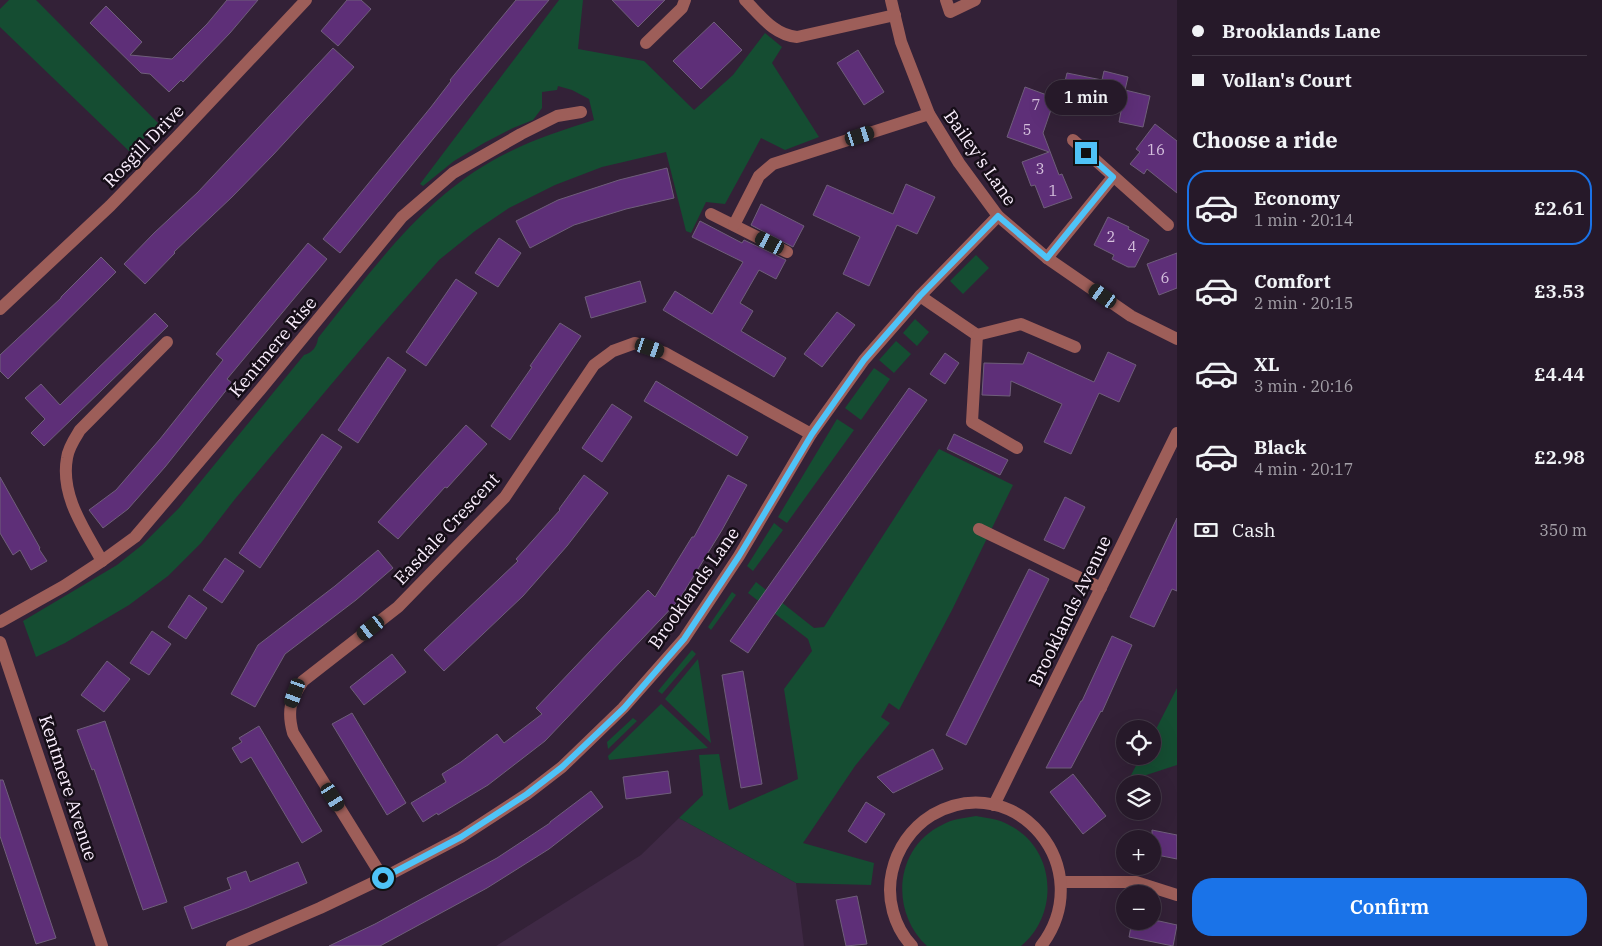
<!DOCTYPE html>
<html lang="en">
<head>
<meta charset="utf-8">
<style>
	body { margin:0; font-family:"IBM Plex Serif",serif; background:#322635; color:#f1f3f6; height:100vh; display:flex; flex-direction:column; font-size:19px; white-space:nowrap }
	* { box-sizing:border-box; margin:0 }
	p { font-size:16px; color:#a4a0a8 }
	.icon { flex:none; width:28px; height:28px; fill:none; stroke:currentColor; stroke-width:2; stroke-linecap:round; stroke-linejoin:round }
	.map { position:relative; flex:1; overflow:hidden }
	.details { display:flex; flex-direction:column; background:#261929; width:425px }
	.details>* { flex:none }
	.guide { display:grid; align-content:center; height:110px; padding:0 15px; background:#261929 }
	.fabs { position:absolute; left:1116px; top:720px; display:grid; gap:10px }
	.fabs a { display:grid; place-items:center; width:45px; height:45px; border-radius:50%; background:#261929; box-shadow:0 5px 20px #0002,0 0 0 1px #423846; font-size:25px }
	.end { position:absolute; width:22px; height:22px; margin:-11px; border:6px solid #4fc3f7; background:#111; box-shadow:0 0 0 2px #111 }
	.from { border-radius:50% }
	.bubble { position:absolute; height:35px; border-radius:18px; background:#261929; box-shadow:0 5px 20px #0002,0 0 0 1px #423846; font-size:16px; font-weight:600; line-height:35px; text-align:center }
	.car { position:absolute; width:15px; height:30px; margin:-15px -8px; border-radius:6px; box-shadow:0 0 4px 1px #0007; background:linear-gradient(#222 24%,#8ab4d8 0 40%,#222 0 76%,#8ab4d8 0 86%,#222 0) }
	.guide b { display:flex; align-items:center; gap:18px; height:48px; font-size:19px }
	.guide b+b { border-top:1px solid #423846 }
	.guide i { width:12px; height:12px; background:#f1f3f6 }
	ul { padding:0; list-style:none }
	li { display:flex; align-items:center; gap:15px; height:75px; margin:0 10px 8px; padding:0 5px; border:2px solid transparent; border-radius:20px }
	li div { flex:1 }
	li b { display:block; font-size:19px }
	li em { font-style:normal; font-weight:600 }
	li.active { border-color:#1a73e8 }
	li>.icon { width:45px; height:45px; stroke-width:1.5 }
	h2 { padding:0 15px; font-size:22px; line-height:60px }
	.pay { display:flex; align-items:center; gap:12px; height:55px; padding:0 15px; font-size:19px }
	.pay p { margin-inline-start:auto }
	.action { display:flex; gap:10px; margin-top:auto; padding:10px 15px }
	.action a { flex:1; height:58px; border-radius:20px; background:#1a73e8; color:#fff; font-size:20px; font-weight:600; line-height:58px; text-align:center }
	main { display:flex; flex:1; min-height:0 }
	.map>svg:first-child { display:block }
	.built { fill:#3f2945 }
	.green { fill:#154d32 }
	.building { fill:#5e2f78; stroke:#6f5e7a }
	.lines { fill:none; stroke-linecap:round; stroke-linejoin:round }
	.minor { stroke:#9d5e59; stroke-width:12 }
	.route { stroke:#4fc3f7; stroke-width:6 }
	.labels { text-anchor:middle; stroke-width:5; stroke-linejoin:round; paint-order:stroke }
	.number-label { font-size:15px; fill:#d4bfdc }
	.street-label { font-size:18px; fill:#fbeffe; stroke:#160e18 }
</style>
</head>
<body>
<main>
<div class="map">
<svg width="1177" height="946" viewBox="0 0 1177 946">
	<rect width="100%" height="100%" fill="#332137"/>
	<polygon class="built" points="679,818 796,883 804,946 496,946 641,855"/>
	<g class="green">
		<polygon points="9,0 36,0 159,124 130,152 0,27 0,9"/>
		<path d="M559,0H583L578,49L644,61L694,110L733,75L765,33L782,47L772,63L819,137L785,150L761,138L725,204L706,202L691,233L686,231L666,152L602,167L555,185L509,208L475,231L439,260L366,343L235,499L201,543L168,576L129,605L65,643L36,657L23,621L117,565L142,545L179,508L304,355C312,353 317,347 318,338C371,272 422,198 499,157C529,141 562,130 594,120L589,99L572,90L558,86L557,90L542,92V108L533,120L513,128L484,143L454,161L423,186L420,184Z"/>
		<polygon points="976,255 989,268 963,294 950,281"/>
		<polygon points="915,319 929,332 917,346 903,333"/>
		<polygon points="896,341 911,354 894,373 879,360"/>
		<polygon points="874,368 890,379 861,420 845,408"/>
		<polygon points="837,419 854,430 787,523 778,517"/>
		<polygon points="939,449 1013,485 952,610 899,710 889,703 881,717 890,723 855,766 803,843 874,863 871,885 796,883 679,818 703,795 699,755 719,754 729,810 798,779 784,689 812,651 808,639 748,593 756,582 814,628 824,627"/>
		<polygon points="774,523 783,530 753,571 747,566"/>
		<polygon points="732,592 736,595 711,630 708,627"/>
		<polygon points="692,650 696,654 662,694 658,691"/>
		<polygon points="698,659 711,743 665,699"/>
		<polygon points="1177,688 1177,765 1128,781 1141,756 1152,756 1153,735"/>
		<polygon points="661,704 708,748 609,760 608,756"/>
		<polygon points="633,718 637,721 608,749 607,742"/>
		<path d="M976,816C987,818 999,819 1009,825C1056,848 1060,914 1021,946H927C890,912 894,848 942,825C952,819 964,818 976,816Z"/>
	</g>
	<g class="building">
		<polygon points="227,0 258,0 230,33 183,82 181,80 169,92 150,74 141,73 90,23 106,6 142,42 130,55 172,59 207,24"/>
		<polygon points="347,0 361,0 371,9 338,46 321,31"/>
		<polygon points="516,0 549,0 469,95 340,253 323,239 431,107 451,81 450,80"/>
		<polygon points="612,0 665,0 638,27"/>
		<polygon points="714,22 742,50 701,89 673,61"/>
		<polygon points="333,48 354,67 273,155 232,197 174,252 175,253 145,284 124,264 154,233 198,192"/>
		<polygon points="858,50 884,92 864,105 837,63"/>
		<polygon points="1104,71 1128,77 1125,90 1150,96 1143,127 1119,122 1122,106 1089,99 1087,108 1060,102 1067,73 1102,80"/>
		<polygon points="1025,87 1055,98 1043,133 1059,175 1062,174 1072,198 1044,208 1035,185 1031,186 1022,162 1049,152 1007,137"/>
		<polygon points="1155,124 1177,141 1177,193 1147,169 1144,174 1130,164 1140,152 1136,149"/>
		<polygon points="667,168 674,198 626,209 574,225 530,248 516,221 558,200 619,180"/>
		<polygon points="906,184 935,197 917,234 897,225 869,286 843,274 860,237 813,215 827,185 893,214"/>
		<polygon points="761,204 804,226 793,247 751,225"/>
		<polygon points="1108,217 1129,227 1128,229 1149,240 1135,267 1128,267 1112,259 1114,255 1094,245"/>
		<polygon points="700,221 742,243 744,240 786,260 776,279 759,270 740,303 753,311 741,331 786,358 774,377 663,310 675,291 712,314 743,262 692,237"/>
		<polygon points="499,238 521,253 498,287 475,273"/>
		<polygon points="308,243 327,259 227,379 232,383 165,467 128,509 103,528 89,510 116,490 160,439 223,360 216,354"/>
		<polygon points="1177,253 1177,288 1159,295 1147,264"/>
		<polygon points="101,257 116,272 8,379 0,371 0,355 61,298 61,297"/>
		<polygon points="456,279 477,293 426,366 406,352"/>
		<polygon points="640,281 646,302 591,318 585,297"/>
		<polygon points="837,312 855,325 822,367 804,354"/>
		<polygon points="155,313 168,326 44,446 31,433 45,419 25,398 41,384 60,405"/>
		<polygon points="560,323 581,336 510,440 491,426 532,367 530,366"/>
		<polygon points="1028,352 1094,382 1108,352 1136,365 1119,402 1099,393 1071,454 1044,442 1062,404 1011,381 1010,396 982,395 984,363 1023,364"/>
		<polygon points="945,353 959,363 945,384 930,374"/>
		<polygon points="388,357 406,370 358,443 338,430"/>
		<polygon points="656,381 748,437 737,456 644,401"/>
		<polygon points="909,388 927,400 773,616 748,653 730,641"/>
		<polygon points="612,404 632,417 602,462 582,448"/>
		<polygon points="466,425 487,444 447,488 445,487 398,539 378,522"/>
		<polygon points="322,434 342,447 260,568 239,553"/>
		<polygon points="954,434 1008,460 1000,475 947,449"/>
		<polygon points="584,475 608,493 567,546 523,596 444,671 424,650 518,561 516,559 560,510 559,509"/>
		<polygon points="728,475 747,485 722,530 679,600 545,741 488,785 438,815 437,813 423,822 411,803 446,782 442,774 461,762 497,734 504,743 542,714 536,708 648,590 655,597 692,537 694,537"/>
		<polygon points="0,477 40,548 39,549 47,561 31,570 20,550 13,555 0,533"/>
		<polygon points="1065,497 1085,507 1064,549 1044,540"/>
		<polygon points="1177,518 1177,591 1172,589 1154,627 1130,617"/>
		<polygon points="378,550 393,568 356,600 285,654 255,707 231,694 258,645 335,586"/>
		<polygon points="225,558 244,571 222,603 203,590"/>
		<polygon points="1029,569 1049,579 966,745 946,735"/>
		<polygon points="189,595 207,608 186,639 168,627"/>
		<polygon points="152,631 171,644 149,675 130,663"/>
		<polygon points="1112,636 1132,645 1102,712 1101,711 1071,768 1046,768 1081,701 1082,701"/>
		<polygon points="392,654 406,672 364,705 350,687"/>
		<polygon points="107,661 130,679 104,712 81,695"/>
		<polygon points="743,671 762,784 741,788 722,675"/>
		<polygon points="352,713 406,803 387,815 332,724"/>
		<polygon points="105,721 167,902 143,910 94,769 92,770 77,730"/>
		<polygon points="259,726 322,831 302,843 251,757 241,763 232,748 242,742 239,738"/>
		<polygon points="933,749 943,769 922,779 893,793 877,777"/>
		<polygon points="668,771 671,793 626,799 623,777"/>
		<polygon points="1073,774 1106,816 1083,834 1050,792"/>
		<polygon points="0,780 3,780 56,938 36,944 0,836"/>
		<polygon points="591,791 603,807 549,849 487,888 380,946 329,946 375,924 497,858 550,823 550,822"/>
		<polygon points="866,802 885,814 866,843 848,831"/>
		<polygon points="1152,830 1177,835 1177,859 1152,854"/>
		<polygon points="298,862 307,883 247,908 192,929 184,907 231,889 227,878 246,871 250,882"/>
		<polygon points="857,896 867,944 846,946 836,900"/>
		<polygon points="1132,921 1159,921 1177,925 1173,946 1129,937"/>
	</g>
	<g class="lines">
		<g class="minor">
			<path d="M745,0C761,16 774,35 797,37L895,15"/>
			<polyline points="891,0 901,42 929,114 959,163 998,216 1047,258 1131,316 1177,339"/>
			<polyline points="946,0 950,12 975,0"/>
			<polyline points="646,43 682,8 685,0"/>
			<polyline points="1073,140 1168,225"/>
			<polyline points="711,214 787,252"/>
			<polyline points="734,225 759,176 773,164 929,114"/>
			<polyline points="1047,258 1113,177"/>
			<polyline points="920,296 977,335 972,422 1017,448"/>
			<polyline points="0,309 110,206 177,137 306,0"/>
			<polyline points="977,335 1021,324 1075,347"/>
			<polyline points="979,529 1101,588"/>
			<path d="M102,561C85,530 60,496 67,458C68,448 75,438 80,430L167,342"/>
			<polyline points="0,622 64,586 102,561 135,537 260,390 402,217 453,173 521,134 557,116 581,112"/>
			<polyline points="0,642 102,946"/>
			<polyline points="994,805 1177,433"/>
			<path d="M383,878L293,733C287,711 290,700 303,681L398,607L505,497L594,365L613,351L635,343L665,353L811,434"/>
			<polyline points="1061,882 1136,882 1177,895"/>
			<polyline points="232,946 320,908 383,878 461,837 527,794 562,767 623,708 684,639 739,556 811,434 864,360 920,296 998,216"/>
			<path d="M912,946C894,927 886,898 892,872C897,849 911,828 932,815C1016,767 1100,869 1041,946"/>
		</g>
	</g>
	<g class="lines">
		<polyline class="route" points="383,878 461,837 527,794 562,767 624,708 684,639 739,556 812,434 864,360 920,296 998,216 1047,258 1113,177 1086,153"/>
	</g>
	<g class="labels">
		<g class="number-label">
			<text x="1036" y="110">7</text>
			<text x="1027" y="135">5</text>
			<text x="1156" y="155">16</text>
			<text x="1040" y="174">3</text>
			<text x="1053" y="196">1</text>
			<text x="1111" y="242">2</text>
			<text x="1132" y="252">4</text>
			<text x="1165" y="283">6</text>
		</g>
		<g class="street-label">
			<text transform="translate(144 146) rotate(-46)" y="6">Rosgill Drive</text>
			<text transform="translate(980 158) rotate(55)" y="6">Bailey's Lane</text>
			<text transform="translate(273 347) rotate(-50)" y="6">Kentmere Rise</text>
			<text transform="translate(447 529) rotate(-47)" y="6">Easdale Crescent</text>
			<text transform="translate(694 588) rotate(-55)" y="6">Brooklands Lane</text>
			<text transform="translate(1070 611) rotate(-64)" y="6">Brooklands Avenue</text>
			<text transform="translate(68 788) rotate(72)" y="6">Kentmere Avenue</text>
		</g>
	</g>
</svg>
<div class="fabs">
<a><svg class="icon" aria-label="locate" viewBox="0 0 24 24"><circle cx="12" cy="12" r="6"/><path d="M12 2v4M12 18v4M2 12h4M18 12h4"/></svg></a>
<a><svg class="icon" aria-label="layers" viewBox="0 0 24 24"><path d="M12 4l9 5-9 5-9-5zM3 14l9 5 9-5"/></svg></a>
<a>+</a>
<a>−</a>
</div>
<i class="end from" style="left:383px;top:878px"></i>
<i class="end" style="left:1086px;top:153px"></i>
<div class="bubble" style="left:1045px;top:80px;width:82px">1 min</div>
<i class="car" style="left:860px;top:136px;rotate:72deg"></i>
<i class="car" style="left:770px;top:243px;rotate:297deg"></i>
<i class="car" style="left:1103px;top:296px;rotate:305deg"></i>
<i class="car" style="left:650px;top:348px;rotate:109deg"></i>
<i class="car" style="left:371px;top:628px;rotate:232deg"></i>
<i class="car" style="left:295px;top:693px;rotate:200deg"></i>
<i class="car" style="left:333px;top:797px;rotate:148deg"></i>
</div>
<section class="details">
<div class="guide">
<b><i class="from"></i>Brooklands Lane</b>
<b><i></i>Vollan's Court</b>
</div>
<h2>Choose a ride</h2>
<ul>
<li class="active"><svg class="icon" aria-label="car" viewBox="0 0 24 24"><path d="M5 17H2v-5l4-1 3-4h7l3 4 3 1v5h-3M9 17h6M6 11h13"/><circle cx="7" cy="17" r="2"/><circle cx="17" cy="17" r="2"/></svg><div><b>Economy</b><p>1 min · 20:14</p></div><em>£2.61</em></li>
<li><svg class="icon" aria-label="car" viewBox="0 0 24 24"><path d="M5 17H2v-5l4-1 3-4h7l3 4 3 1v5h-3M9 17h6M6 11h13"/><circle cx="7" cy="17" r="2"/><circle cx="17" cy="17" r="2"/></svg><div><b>Comfort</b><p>2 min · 20:15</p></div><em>£3.53</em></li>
<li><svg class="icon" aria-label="car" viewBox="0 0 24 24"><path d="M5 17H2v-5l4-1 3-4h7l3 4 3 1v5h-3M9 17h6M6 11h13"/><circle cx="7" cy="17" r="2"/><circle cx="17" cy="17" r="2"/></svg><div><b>XL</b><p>3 min · 20:16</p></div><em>£4.44</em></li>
<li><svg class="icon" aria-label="car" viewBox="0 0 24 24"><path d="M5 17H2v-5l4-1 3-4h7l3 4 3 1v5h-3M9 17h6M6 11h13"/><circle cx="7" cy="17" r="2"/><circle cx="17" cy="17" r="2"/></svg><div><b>Black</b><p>4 min · 20:17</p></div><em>£2.98</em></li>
</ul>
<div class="pay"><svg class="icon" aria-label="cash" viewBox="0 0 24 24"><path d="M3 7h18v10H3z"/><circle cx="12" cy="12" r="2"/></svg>Cash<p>350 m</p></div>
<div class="action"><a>Confirm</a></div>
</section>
</main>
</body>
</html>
